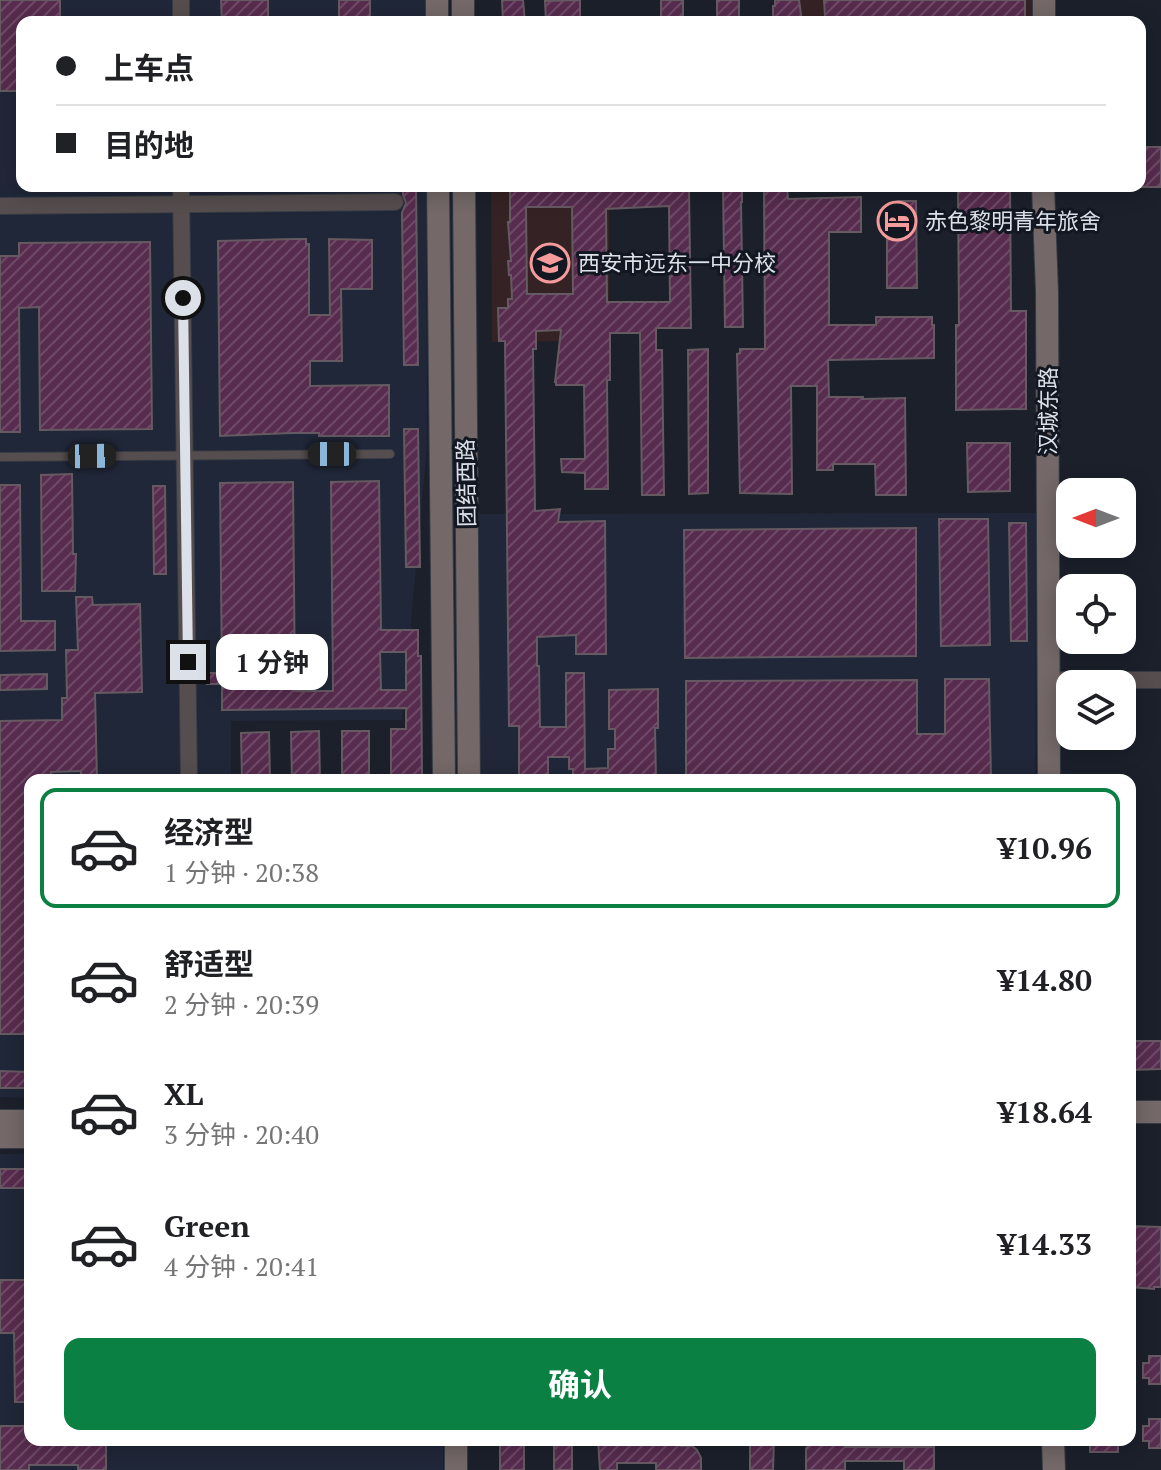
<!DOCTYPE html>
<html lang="zh">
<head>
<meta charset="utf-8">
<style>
	body { margin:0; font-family:"PT Serif","Noto Sans SC",serif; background:#f2f2f2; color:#202124; height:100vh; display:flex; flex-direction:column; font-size:30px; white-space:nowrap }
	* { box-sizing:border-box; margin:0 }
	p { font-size:26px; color:#757577 }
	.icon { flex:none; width:44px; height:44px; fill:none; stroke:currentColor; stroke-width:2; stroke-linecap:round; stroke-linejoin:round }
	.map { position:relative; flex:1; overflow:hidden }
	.details { position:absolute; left:24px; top:774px; width:1112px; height:672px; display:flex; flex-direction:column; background:#fff; border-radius:16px; box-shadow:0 4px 20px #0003 }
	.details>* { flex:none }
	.hud { position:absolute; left:16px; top:16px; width:1130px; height:176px; border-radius:16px; box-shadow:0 4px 20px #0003; display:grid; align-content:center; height:176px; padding:0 40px; background:#fff }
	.needle { width:52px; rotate:270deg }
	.controls { position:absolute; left:1056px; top:478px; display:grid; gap:16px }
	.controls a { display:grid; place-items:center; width:80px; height:80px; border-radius:16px; background:#fff; box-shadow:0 4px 20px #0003; font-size:40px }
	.end { position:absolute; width:36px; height:36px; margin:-18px; border:10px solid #dce0e8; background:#111; box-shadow:0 0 0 4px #111 }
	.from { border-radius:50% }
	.bubble { position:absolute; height:56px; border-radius:16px; background:#fff; box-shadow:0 4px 20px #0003; font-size:26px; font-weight:700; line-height:56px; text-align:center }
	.car { position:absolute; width:24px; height:48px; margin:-24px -12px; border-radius:10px; box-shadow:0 0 6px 2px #0007; background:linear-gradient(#222 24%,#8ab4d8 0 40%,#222 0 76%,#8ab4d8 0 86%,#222 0) }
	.hud b { display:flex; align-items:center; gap:28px; height:76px; font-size:30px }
	.hud b+b { border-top:2px solid #e0e0e0 }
	.hud i { width:20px; height:20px; background:#202124 }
	ul { padding:14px 0 0; list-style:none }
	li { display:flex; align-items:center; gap:24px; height:120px; margin:0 16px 12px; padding:0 24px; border:4px solid transparent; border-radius:16px }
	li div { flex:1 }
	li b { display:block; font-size:30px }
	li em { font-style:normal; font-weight:700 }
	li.on { border-color:#0b8043 }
	li>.icon { width:72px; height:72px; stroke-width:1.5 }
	.action { display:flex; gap:16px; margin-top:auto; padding:16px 40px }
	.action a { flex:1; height:92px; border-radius:16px; background:#0b8043; color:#fff; font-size:32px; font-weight:700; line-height:92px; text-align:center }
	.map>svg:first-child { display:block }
	.built { fill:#202738 }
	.education { fill:#352224 }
	.building { fill:url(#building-hatch); stroke:#655962; stroke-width:2; fill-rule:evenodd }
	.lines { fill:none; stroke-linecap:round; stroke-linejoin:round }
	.lane-casing { stroke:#363b45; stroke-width:10 }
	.street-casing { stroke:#363b45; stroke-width:18 }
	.secondary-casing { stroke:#363b45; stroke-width:24 }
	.lane { stroke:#564e4e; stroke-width:8 }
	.street { stroke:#564e4e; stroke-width:16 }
	.secondary { stroke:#746868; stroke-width:22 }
	.route { stroke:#dce0e8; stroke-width:10 }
	.labels { text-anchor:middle; stroke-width:6; stroke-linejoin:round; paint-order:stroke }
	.poi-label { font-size:22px; fill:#dce0e8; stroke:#121721; text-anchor:start }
	.street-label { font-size:22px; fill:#dce0e8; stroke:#121721 }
</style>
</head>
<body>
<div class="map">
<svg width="1161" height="1470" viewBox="0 0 1161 1470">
	<defs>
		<pattern id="building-hatch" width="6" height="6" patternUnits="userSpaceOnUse" patternTransform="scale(2)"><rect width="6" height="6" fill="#572c4e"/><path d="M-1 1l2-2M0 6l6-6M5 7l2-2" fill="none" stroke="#6f4a68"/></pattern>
	</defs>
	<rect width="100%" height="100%" fill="#1b202b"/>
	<g class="built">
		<polygon points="0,0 425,0 425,22 22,22 22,186 426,186 427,446 402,720 231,721 231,780 30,780 30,1098 0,1097"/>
		<polygon points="1036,513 1035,780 477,780 475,514"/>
		<polygon points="0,1154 30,1154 30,1440 443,1440 443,1470 0,1470"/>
	</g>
	<g class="education">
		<rect x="797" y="0" width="238" height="22"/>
		<polygon points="491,186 609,186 609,341 492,342"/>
	</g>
	<g class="building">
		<polygon points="0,0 60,0 60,22 22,22 22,91 0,91"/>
		<polygon points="221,0 268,0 268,22 222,22"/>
		<rect x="339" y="0" width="31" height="22"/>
		<polygon points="502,0 523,0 525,22 503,22"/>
		<polygon points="580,0 580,22 546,22 545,1"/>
		<rect x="661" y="0" width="22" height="22"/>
		<rect x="717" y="0" width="22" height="22"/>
		<polygon points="775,0 799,0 802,22 773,22 773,6 775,6"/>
		<polygon points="824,0 1025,0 1025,21 862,22 862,17 825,17"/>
		<rect x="1140" y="147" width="21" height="40"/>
		<polygon points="403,186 416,186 418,365 404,365 402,213 406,203 403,195"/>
		<path d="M536,186H653V189H689L691,328H656V350H662L664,495H642L640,333H610V380H607L608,489H585V473L562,472L561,459H585L584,385H556V382H555L561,330L536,331V349H533L535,511L560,509L558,522L605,521L606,654H576V635L537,637V666H539L540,727H566V673H584L585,769L608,768V749H615V729H609V690L658,689V728H655L656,780H573V769H569V757H548V780H519V726H509L505,341H499L498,308H508V299H512L511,275H509L508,261H511L508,222H510V191L536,190ZM669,206L670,302H607L606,209ZM526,207H572L573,294H527Z"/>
		<polygon points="723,186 742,186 742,202 741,202 743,327 725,327"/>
		<polygon points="787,186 788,199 861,197 861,232 829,232 829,325 876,325 876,317 932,317 932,325 934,325 934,358 828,360 829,397 863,397 863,399 905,398 906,495 876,495 875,464 833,464 833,470 817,470 817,386 791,386 792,494 740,493 737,354 740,353 740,349 765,349 764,187"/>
		<polygon points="958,186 1010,186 1011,311 1026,311 1026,409 956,410 956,325 959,325"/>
		<polygon points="899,201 916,201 917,288 887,288 887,208 899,208"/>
		<polygon points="294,239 306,239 306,244 309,244 309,315 330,315 329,239 372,240 372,289 341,289 342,361 310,361 310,386 389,385 389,436 319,436 319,433 292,433 220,436 218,241"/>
		<polygon points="150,242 152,429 40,430 39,307 19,308 20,432 0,432 0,256 19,256 19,243"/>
		<polygon points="708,349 708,493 689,494 688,350"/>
		<polygon points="404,429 418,429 420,567 406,567"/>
		<polygon points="967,443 1010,443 1010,491 968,492"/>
		<polygon points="72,474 73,554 76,554 75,591 42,591 41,475"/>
		<path d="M379,481L381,630H418V656H421L422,780H391V729H406V708L222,710V684H207L206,673H222L220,483L293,482L295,691H333L331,482ZM380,652H406V690H381Z"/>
		<polygon points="0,485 20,485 21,621 55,621 55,650 0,651"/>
		<polygon points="153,486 165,486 166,574 154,574"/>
		<polygon points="939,519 988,519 990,645 941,646"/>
		<polygon points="1009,523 1026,523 1027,641 1011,641"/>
		<polygon points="916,528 916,656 685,658 684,530"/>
		<polygon points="76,597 92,597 93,605 140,604 142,692 95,693 97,780 81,780 81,771 51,772 51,780 30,780 30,1034 0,1034 0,721 62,720 62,698 67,698 66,650 78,650"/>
		<polygon points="47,674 47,689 0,690 0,675"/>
		<polygon points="945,679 989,679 991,780 686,780 686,681 917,680 917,734 945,734"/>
		<polygon points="319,731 320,780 292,780 291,732"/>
		<rect x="342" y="731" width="27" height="49"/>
		<polygon points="269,732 270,780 242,780 241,733"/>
		<polygon points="1130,1041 1161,1041 1161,1069 1130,1070"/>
		<polygon points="0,1071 30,1072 30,1088 0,1088"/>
		<rect x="0" y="1169" width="30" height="19"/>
		<polygon points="1130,1226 1161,1227 1161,1287 1154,1287 1154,1289 1130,1287"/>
		<polygon points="0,1280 30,1280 30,1402 15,1402 14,1333 0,1333"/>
		<polygon points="1149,1356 1161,1356 1161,1384 1149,1384 1149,1378 1143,1378 1143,1363 1149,1363"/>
		<polygon points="1149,1419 1161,1419 1161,1448 1149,1448 1149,1441 1143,1441 1143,1426 1149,1426"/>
		<polygon points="0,1426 29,1426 29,1440 106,1440 106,1470 78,1470 78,1465 29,1465 29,1470 0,1470"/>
		<rect x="500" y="1440" width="24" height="30"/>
		<rect x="554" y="1440" width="18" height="30"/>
		<polygon points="598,1440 681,1440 681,1446 692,1446 697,1450 701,1458 701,1470 656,1470 656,1463 617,1463 617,1470 600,1470"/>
		<polygon points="750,1440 774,1440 773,1470 750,1470"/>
		<polygon points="811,1440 845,1440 845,1447 934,1447 934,1470 904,1470 904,1461 845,1461 845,1470 806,1470 806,1449"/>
		<rect x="1090" y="1440" width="28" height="12"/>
	</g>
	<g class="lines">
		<g class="lane-casing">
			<polyline id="lane" points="0,457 390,454"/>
		</g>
		<g class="street-casing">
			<g id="street">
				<polyline points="181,0 181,22"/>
				<polyline points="181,186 189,780"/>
				<polyline points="0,206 395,202"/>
				<polyline points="1049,680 1161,680"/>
			</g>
		</g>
		<g class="secondary-casing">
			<g id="secondary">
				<polyline points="437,0 437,22"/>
				<polyline points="463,0 463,22"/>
				<polyline points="1044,22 1044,0"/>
				<polyline points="438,186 444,780"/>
				<polyline points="464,186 469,780"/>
				<polyline points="1043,186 1047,292 1049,780"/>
				<polyline points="1130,1112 1161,1112"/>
				<polyline points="0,1121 30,1121"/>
				<polyline points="0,1137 30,1137"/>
				<polyline points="456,1440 456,1470"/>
				<polyline points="1053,1440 1054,1470"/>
			</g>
		</g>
		<use href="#lane" class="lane"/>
		<use href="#street" class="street"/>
		<use href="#secondary" class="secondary"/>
	</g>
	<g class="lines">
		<polyline class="route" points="183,298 188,662"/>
	</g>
	<defs>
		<g id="hotel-ring" transform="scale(2)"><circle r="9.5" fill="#121721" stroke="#f59b9c" stroke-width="1.5"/><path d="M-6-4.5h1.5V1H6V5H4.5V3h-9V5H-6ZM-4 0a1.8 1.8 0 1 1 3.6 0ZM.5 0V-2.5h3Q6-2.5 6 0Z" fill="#f59b9c"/></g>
		<g id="school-ring" transform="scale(2)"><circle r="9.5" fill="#121721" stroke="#f59b9c" stroke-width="1.5"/><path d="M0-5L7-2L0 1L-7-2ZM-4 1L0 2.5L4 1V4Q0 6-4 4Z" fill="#f59b9c"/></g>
	</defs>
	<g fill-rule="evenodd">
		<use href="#hotel-ring" x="897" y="221"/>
		<use href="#school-ring" x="550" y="263"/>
	</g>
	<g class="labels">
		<g class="poi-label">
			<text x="925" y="229">赤色黎明青年旅舍</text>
			<text x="578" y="271">西安市远东一中分校</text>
		</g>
		<g class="street-label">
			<text transform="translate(1048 411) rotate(-90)" y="8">汉城东路</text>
			<text transform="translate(466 483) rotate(-91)" y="8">团结西路</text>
		</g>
	</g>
</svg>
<div class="controls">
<a><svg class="needle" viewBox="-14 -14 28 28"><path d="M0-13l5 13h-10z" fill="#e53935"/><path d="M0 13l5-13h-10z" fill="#757577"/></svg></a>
<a><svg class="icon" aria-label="locate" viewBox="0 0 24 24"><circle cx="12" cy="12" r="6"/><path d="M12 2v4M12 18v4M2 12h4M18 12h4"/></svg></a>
<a><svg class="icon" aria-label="layers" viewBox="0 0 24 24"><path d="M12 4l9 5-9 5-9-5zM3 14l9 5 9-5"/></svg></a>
</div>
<i class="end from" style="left:183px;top:298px"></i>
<i class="end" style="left:188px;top:662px"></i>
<div class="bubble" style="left:216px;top:634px;width:112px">1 分钟</div>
<i class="car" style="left:332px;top:454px;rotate:270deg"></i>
<i class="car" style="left:92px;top:456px;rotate:89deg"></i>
<div class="hud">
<b><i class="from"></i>上车点</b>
<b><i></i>目的地</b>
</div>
<section class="details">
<ul>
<li class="on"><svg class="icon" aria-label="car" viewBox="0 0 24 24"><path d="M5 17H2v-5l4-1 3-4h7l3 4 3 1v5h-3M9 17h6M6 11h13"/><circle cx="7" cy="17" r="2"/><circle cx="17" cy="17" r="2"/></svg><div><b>经济型</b><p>1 分钟 · 20:38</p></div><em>¥10.96</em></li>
<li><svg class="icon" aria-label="car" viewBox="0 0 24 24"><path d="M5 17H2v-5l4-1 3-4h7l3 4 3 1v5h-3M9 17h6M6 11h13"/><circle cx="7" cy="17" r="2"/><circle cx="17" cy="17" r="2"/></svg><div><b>舒适型</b><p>2 分钟 · 20:39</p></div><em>¥14.80</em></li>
<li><svg class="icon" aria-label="car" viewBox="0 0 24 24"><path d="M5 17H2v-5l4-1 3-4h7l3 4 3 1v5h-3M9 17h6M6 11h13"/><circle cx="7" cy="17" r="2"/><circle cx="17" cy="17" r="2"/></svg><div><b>XL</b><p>3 分钟 · 20:40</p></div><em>¥18.64</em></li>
<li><svg class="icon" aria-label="car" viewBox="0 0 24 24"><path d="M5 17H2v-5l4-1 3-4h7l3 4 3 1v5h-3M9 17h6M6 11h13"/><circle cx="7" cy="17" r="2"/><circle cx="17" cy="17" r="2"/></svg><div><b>Green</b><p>4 分钟 · 20:41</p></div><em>¥14.33</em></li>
</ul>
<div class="action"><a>确认</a></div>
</section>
</div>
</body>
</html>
